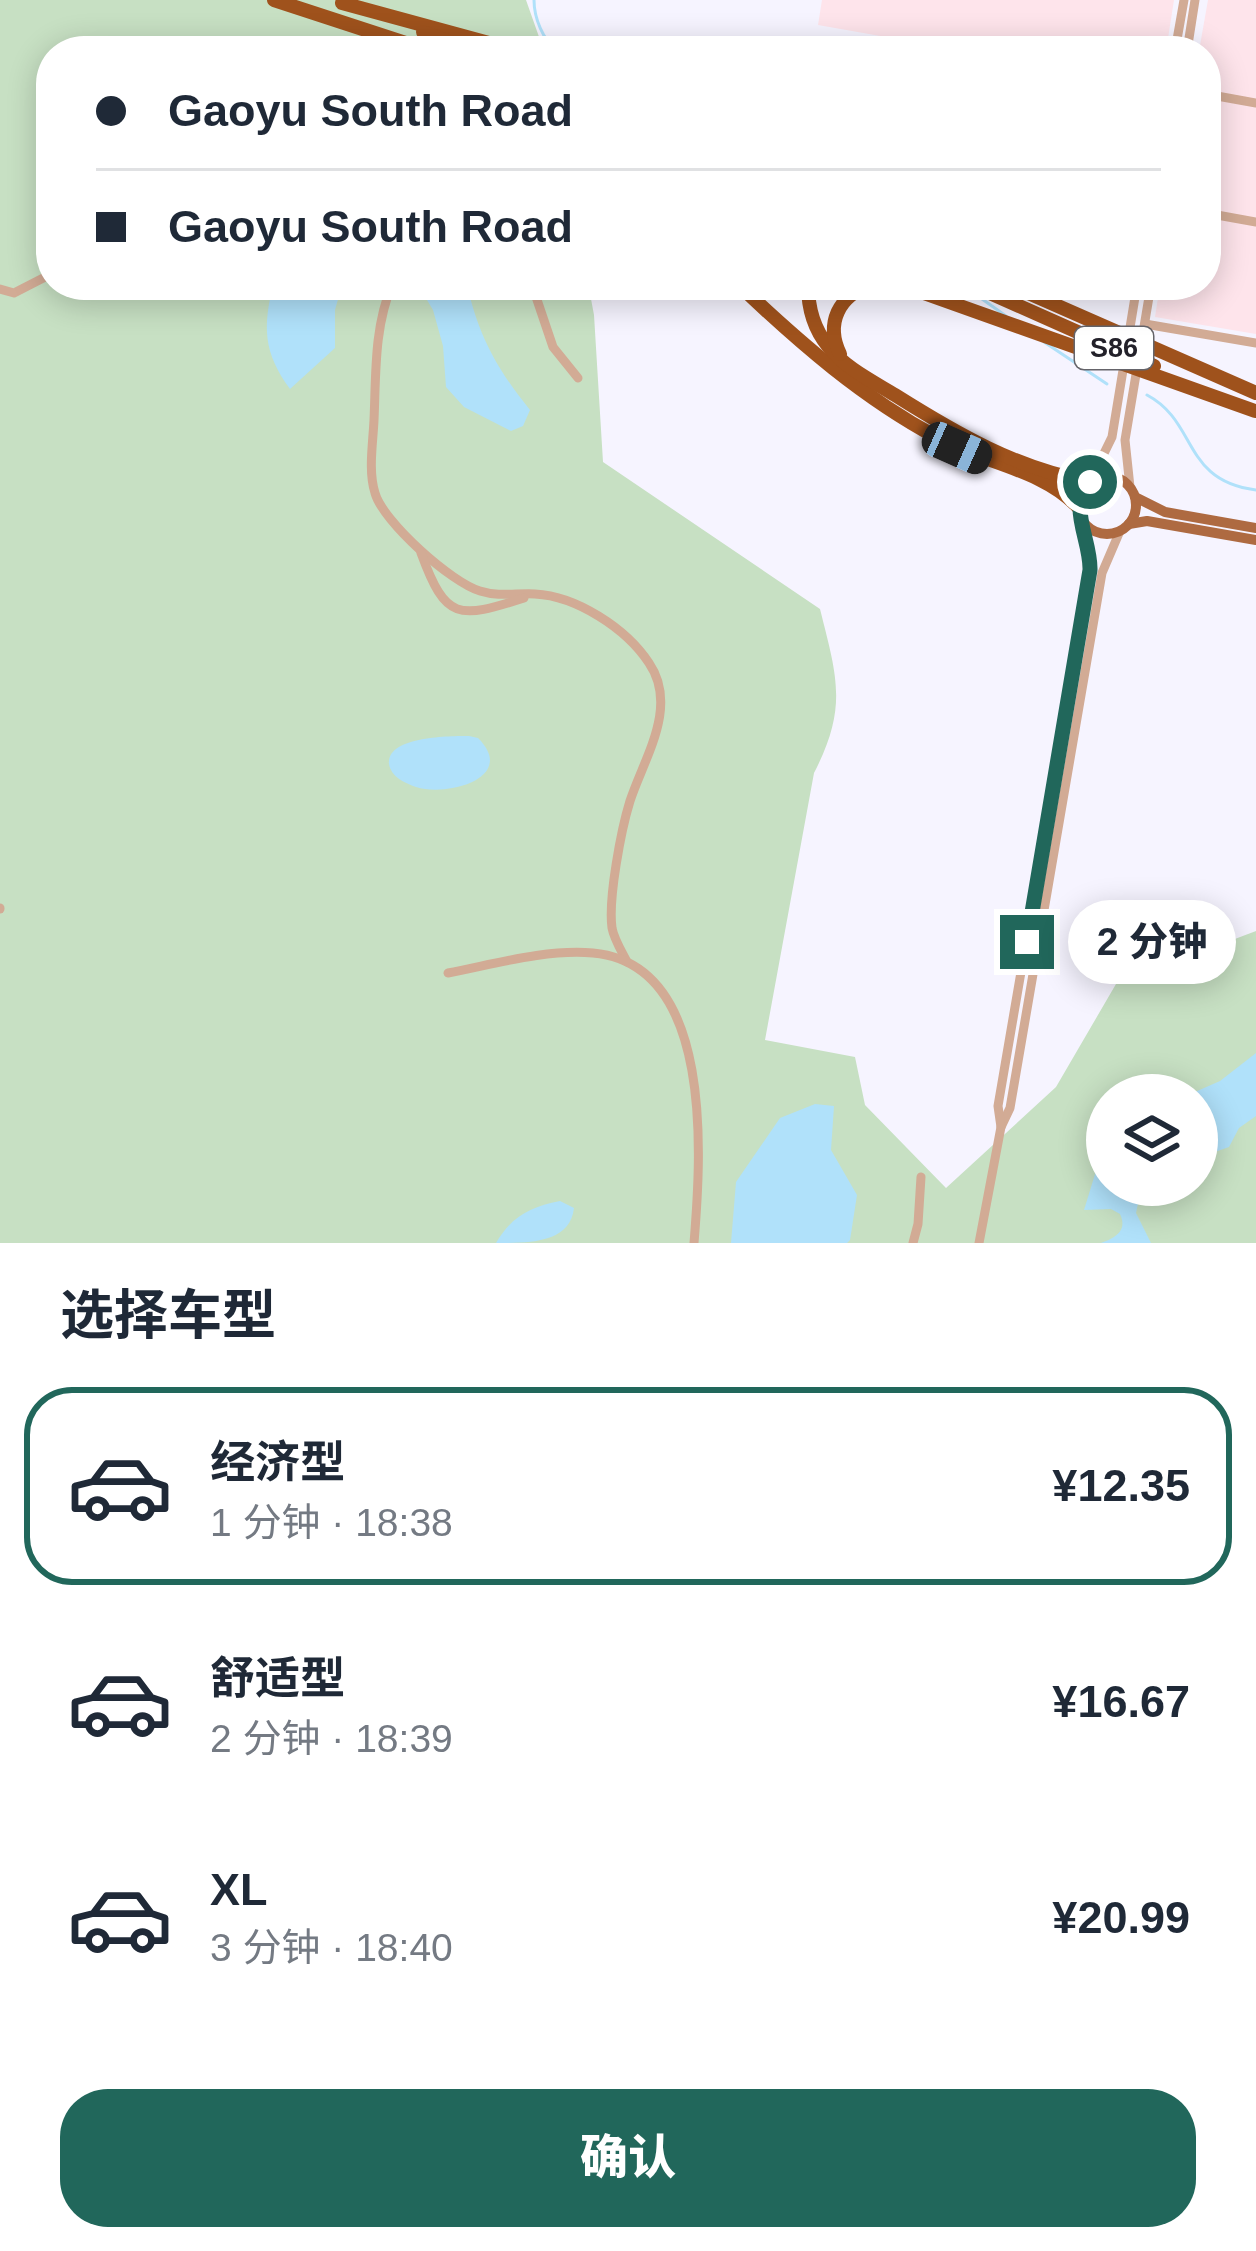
<!DOCTYPE html>
<html lang="zh">
<head>
<meta charset="utf-8">
<style>
	body { margin:0; font-family:Helvetica,"Noto Sans SC",sans-serif; background:#f2f2f3; color:#1f2937; height:100vh; display:flex; flex-direction:column; font-size:45px; white-space:nowrap }
	* { box-sizing:border-box; margin:0 }
	p { font-size:39px; color:#747a83 }
	.icon { flex:none; width:66px; height:66px; fill:none; stroke:currentColor; stroke-width:2; stroke-linecap:round; stroke-linejoin:round }
	.map { position:relative; height:1243px; overflow:hidden }
	.panel { display:flex; flex-direction:column; background:#fff; flex:1 }
	.panel>* { flex:none }
	.banner { position:absolute; left:36px; top:36px; width:1185px; height:264px; border-radius:48px; box-shadow:0 6px 30px #0003; display:grid; align-content:center; height:264px; padding:0 60px; background:#fff }
	.controls { position:absolute; left:1086px; top:1074px; display:grid; gap:24px }
	.controls a { display:grid; place-items:center; width:132px; height:132px; border-radius:50%; background:#fff; box-shadow:0 6px 30px #0003; font-size:60px }
	.end { position:absolute; width:54px; height:54px; margin:-27px; border:15px solid #21675b; background:#fff; box-shadow:0 0 0 6px #fff }
	.from { border-radius:50% }
	.bubble { position:absolute; height:84px; border-radius:42px; background:#fff; box-shadow:0 6px 30px #0003; font-size:39px; font-weight:800; line-height:84px; text-align:center }
	.car { position:absolute; width:36px; height:72px; margin:-36px -18px; border-radius:15px; box-shadow:0 0 9px 3px #0007; background:linear-gradient(#222 24%,#8ab4d8 0 40%,#222 0 76%,#8ab4d8 0 86%,#222 0) }
	.banner b { display:flex; align-items:center; gap:42px; height:114px; font-size:45px }
	.banner b+b { border-top:3px solid #e0e1e3 }
	.banner i { width:30px; height:30px; background:#1f2937 }
	ul { padding:0; list-style:none }
	li { display:flex; align-items:center; gap:36px; height:198px; margin:0 24px 18px; padding:0 36px; border:6px solid transparent; border-radius:48px }
	li div { flex:1 }
	li b { display:block; font-size:45px }
	li em { font-style:normal; font-weight:800 }
	li.active { border-color:#21675b }
	li>.icon { width:108px; height:108px; stroke-width:1.5 }
	h2 { padding:0 60px; font-size:54px; line-height:144px }
	.action { display:flex; gap:24px; margin-top:auto; padding:24px 60px }
	.action a { flex:1; height:138px; border-radius:48px; background:#21675b; color:#fff; font-size:48px; font-weight:800; line-height:138px; text-align:center }
	.map>svg:first-child { display:block }
	.industrial { fill:#fee4eb }
	.green { fill:#c7e0c3; fill-rule:evenodd }
	.water { fill:#b0e1fa }
	.lines { fill:none; stroke-linecap:round; stroke-linejoin:round }
	.stream { stroke:#b0e1fa; stroke-width:3 }
	.minor { stroke:#d2ab95; stroke-width:9 }
	.major { stroke:#ae6a41; stroke-width:10 }
	.highway { stroke:#9f521c; stroke-width:14 }
	.highway-bridge { stroke:#9f521c; stroke-width:14 }
	.route { stroke:#21675b; stroke-width:15 }
	.labels { text-anchor:middle; stroke-width:9; stroke-linejoin:round; paint-order:stroke }
	.shield { fill:#fff; stroke:#65646a; stroke-width:3 }
	.shield-label { font-size:27px; font-weight:bold; fill:#23212a }
</style>
</head>
<body>
<div class="map">
<svg width="1256" height="1243" viewBox="0 0 1256 1243">
	<rect width="100%" height="100%" fill="#f6f4ff"/>
	<g class="industrial">
		<polygon points="822,0 1174,0 1166,51 902,51 903,40 818,25"/>
		<polygon points="1208,0 1256,0 1256,334 1155,317 1160,285 1206,285 1206,51 1199,51"/>
	</g>
	<path class="green" d="M0,0H526L544,51H51V285H580L591,299L594,315L603,462L820,609C837,677 848,707 814,773L765,1040L855,1057L865,1105L946,1188L1056,1087L1116,984L1256,931V1243H0ZM1107,1095H1197V1185H1107Z"/>
	<g class="water">
		<path d="M273,285H342L335,310V348L290,389C263,352 263,327 273,285Z"/>
		<path d="M418,285H467C479,337 497,369 530,410L523,426L511,431L464,407L446,387L443,346L433,310Z"/>
		<path d="M469,736L478,738C518,778 447,797 416,787C405,783 391,777 389,764C386,736 450,736 469,736Z"/>
		<polygon points="1256,1053 1256,1116 1239,1128 1229,1147 1212,1153 1197,1145 1197,1095 1188,1095 1220,1081"/>
		<polygon points="815,1104 834,1106 831,1150 857,1195 850,1240 847,1243 731,1243 736,1182 780,1118"/>
		<path d="M1107,1135V1185H1142L1136,1213L1151,1243H1101C1115,1238 1128,1231 1120,1214L1111,1209L1084,1210Z"/>
		<path d="M560,1201L574,1208C570,1243 530,1243 496,1243C512,1216 530,1207 560,1201Z"/>
	</g>
	<g class="lines">
		<g class="stream">
			<path d="M534,0C534,18 543,40 557,51"/>
			<polyline points="975,294 1006,316"/>
			<polyline points="1044,342 1107,384"/>
			<path d="M1147,395C1198,422 1182,481 1256,490"/>
		</g>
		<g class="minor">
			<polyline points="1175,51 1184,0"/>
			<polyline points="1187,51 1195,0"/>
			<polyline points="1206,94 1256,103"/>
			<polyline points="1206,213 1256,222"/>
			<path d="M392,285C374,327 376,375 374,420C373,443 368,471 375,493C383,522 452,583 480,591C499,597 516,593 535,594C576,596 626,628 649,663C679,707 644,758 630,801C621,830 608,899 612,928C614,939 622,952 627,962"/>
			<polyline points="532,285 553,347 578,378"/>
			<polyline points="0,289 14,293 51,274"/>
			<polyline points="1145,324 1256,343"/>
			<polyline points="1090,482 1112,437 1137,285"/>
			<polyline points="1130,487 1125,440 1151,285"/>
			<path d="M421,553C446,621 458,619 524,598"/>
			<polyline points="0,909 0,908"/>
			<path d="M448,973C495,964 545,949 593,953C715,964 701,1157 694,1243"/>
			<polyline points="1001,1127 1010,1108 1102,573 1120,531"/>
			<polyline points="913,1243 918,1224 921,1177"/>
			<polyline points="979,1243 1001,1127 998,1106 1090,570 1084,523"/>
		</g>
		<g class="major">
			<circle cx="1107" cy="505" r="29"/>
			<polyline points="1135,497 1165,512 1256,528"/>
			<polyline points="1129,524 1147,521 1256,540"/>
		</g>
		<g class="highway">
			<polyline points="274,0 430,51"/>
			<polyline points="342,3 518,51"/>
			<polyline points="423,32 474,51"/>
			<path d="M739,285C800,343 863,398 938,438C983,463 1043,469 1078,507"/>
			<path d="M808,285C808,307 814,329 828,346C844,367 872,381 895,395C957,434 1017,469 1090,482"/>
			<polyline points="894,285 918,291"/>
			<path d="M840,354C825,323 839,296 870,285"/>
		</g>
		<g class="highway-bridge">
			<polyline points="972,285 1154,366"/>
			<polyline points="1010,285 1256,393"/>
			<polyline points="918,291 1255,411"/>
		</g>
	</g>
	<g class="lines">
		<path class="route" d="M1027,942L1090,570C1091,540 1067,506 1090,482"/>
	</g>
	<g class="labels">
		<rect class="shield" x="1075" y="327" width="78" height="42" rx="9"/>
		<g class="shield-label">
			<text x="1114" y="357">S86</text>
		</g>
	</g>
</svg>
<div class="controls">
<a><svg class="icon" aria-label="layers" viewBox="0 0 24 24"><path d="M12 4l9 5-9 5-9-5zM3 14l9 5 9-5"/></svg></a>
</div>
<i class="end from" style="left:1090px;top:482px"></i>
<i class="end" style="left:1027px;top:942px"></i>
<div class="bubble" style="left:1068px;top:900px;width:168px">2 分钟</div>
<i class="car" style="left:957px;top:448px;rotate:114deg"></i>
<div class="banner">
<b><i class="from"></i>Gaoyu South Road</b>
<b><i></i>Gaoyu South Road</b>
</div>
</div>
<section class="panel">
<h2>选择车型</h2>
<ul>
<li class="active"><svg class="icon" aria-label="car" viewBox="0 0 24 24"><path d="M5 17H2v-5l4-1 3-4h7l3 4 3 1v5h-3M9 17h6M6 11h13"/><circle cx="7" cy="17" r="2"/><circle cx="17" cy="17" r="2"/></svg><div><b>经济型</b><p>1 分钟 · 18:38</p></div><em>¥12.35</em></li>
<li><svg class="icon" aria-label="car" viewBox="0 0 24 24"><path d="M5 17H2v-5l4-1 3-4h7l3 4 3 1v5h-3M9 17h6M6 11h13"/><circle cx="7" cy="17" r="2"/><circle cx="17" cy="17" r="2"/></svg><div><b>舒适型</b><p>2 分钟 · 18:39</p></div><em>¥16.67</em></li>
<li><svg class="icon" aria-label="car" viewBox="0 0 24 24"><path d="M5 17H2v-5l4-1 3-4h7l3 4 3 1v5h-3M9 17h6M6 11h13"/><circle cx="7" cy="17" r="2"/><circle cx="17" cy="17" r="2"/></svg><div><b>XL</b><p>3 分钟 · 18:40</p></div><em>¥20.99</em></li>
</ul>
<div class="action"><a>确认</a></div>
</section>
</body>
</html>
